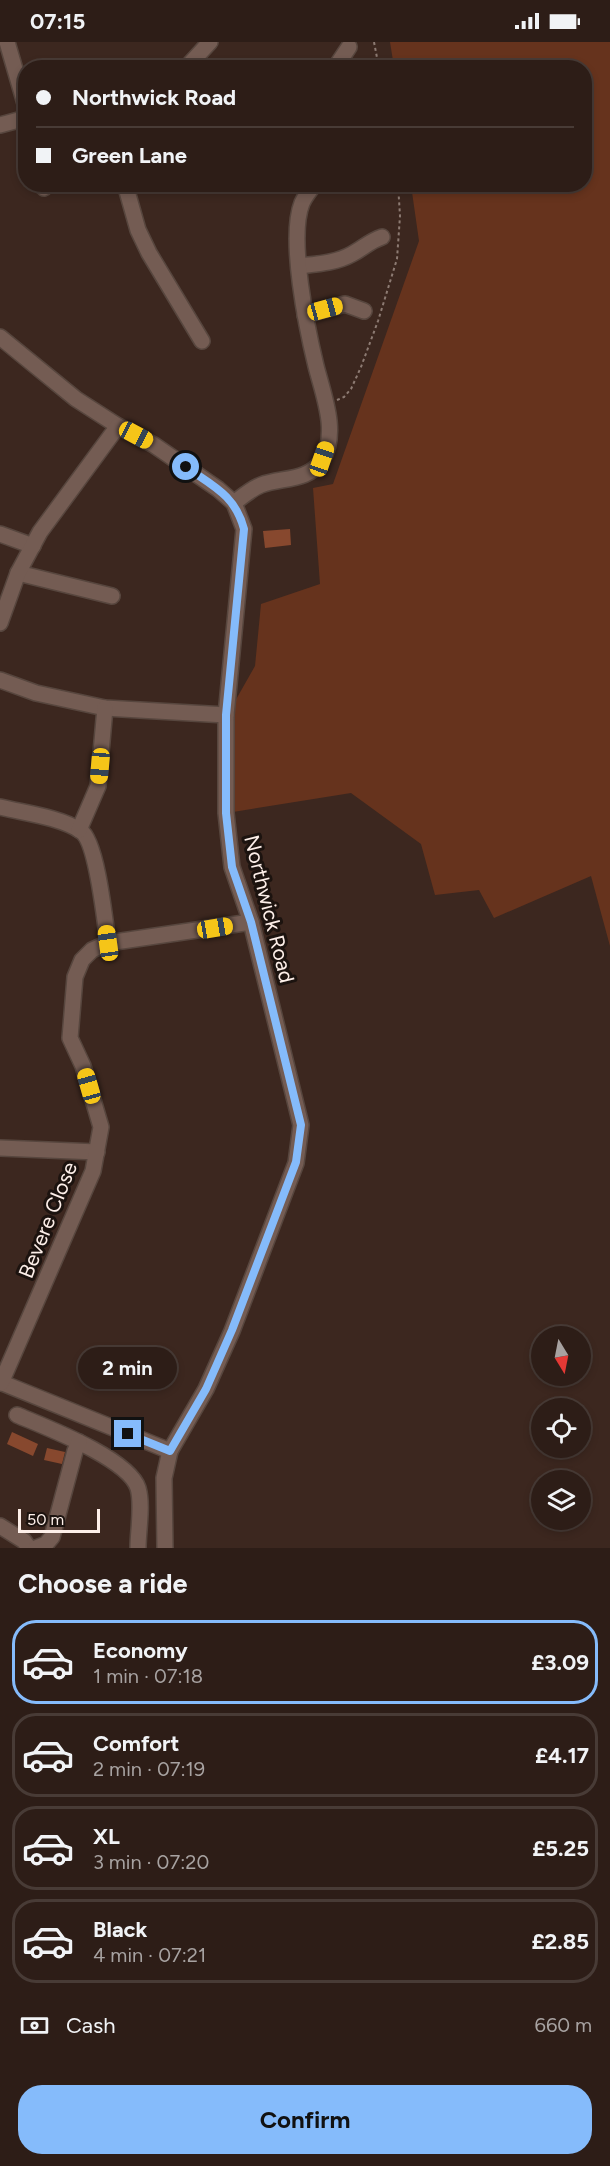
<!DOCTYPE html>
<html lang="en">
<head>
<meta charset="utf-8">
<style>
	body { margin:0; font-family:Figtree,sans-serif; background:#352620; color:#f1f3f6; height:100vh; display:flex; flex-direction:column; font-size:22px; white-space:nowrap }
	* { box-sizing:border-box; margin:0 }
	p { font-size:20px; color:#a7a2a1 }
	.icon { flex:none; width:33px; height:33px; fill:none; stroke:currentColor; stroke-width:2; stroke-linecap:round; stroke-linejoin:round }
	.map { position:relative; height:1506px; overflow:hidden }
	.details { display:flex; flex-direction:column; background:#2d1d17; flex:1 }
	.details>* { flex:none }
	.banner { position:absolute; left:18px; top:18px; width:574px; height:132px; border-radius:24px; box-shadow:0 3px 9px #0003,0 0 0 2px #483b36; display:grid; align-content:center; height:132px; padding:0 18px; background:#2d1d17 }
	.needle { width:39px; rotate:170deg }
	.buttons { position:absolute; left:531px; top:1284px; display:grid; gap:12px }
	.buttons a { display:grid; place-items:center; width:60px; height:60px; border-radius:50%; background:#2d1d17; box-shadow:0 3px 9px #0003,0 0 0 2px #483b36; font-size:30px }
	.scale { position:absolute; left:18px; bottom:15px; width:82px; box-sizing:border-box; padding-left:6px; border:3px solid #fdefe9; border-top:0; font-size:16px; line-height:21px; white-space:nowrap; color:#fdefe9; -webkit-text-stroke:4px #1c130f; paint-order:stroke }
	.end { position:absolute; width:27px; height:27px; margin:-14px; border:8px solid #85bbfb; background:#111; box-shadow:0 0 0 3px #111 }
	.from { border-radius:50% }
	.bubble { position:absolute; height:42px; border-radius:21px; background:#2d1d17; box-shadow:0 3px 9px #0003,0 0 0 2px #483b36; font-size:20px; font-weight:700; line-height:42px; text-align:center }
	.car { position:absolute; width:18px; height:36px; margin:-18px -9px; border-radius:8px; box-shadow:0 0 4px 2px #0007; background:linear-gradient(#f5c518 24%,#345 0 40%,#f5c518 0 76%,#345 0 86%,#f5c518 0) }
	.banner b { display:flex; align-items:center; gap:21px; height:57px; font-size:22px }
	.banner b+b { border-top:2px solid #483b36 }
	.banner i { width:15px; height:15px; background:#f1f3f6 }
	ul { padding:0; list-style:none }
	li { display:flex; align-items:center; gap:18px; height:84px; margin:0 12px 9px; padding:0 6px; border:3px solid #483b36; border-radius:24px }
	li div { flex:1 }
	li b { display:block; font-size:22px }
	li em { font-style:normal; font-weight:700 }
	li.on { border-color:#85bbfb }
	li>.icon { width:54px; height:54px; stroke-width:1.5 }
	h2 { padding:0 18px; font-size:27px; line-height:72px }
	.pay { display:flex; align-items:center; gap:15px; height:66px; padding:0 18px; font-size:22px }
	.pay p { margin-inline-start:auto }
	.button { display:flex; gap:12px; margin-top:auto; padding:12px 18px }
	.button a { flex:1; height:69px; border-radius:24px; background:#85bbfb; color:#111; font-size:24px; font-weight:700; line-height:69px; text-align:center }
	.status { display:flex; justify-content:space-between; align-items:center; height:42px; padding:0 30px; background:#2d1d17; direction:ltr }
	.status svg { height:16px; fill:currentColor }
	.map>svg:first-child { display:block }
	.green { fill:#66331d }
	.building { fill:#87482e }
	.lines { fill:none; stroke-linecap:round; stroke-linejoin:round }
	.minor-casing { stroke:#57463e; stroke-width:18 }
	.path { stroke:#8d7b73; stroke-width:2; stroke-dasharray:3 3; stroke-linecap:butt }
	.minor { stroke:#745c53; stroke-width:15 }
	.route { stroke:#85bbfb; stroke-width:8 }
	.labels { text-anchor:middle; stroke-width:6; stroke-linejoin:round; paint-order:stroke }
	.street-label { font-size:21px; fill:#fdefe9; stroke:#1c130f }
</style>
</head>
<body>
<div class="status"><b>07:15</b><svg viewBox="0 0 49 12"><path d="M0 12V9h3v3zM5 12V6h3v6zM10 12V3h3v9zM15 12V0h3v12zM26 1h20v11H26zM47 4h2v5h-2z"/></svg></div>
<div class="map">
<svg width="610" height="1506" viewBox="0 0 610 1506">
	<rect width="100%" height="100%" fill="#3c271f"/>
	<polygon class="green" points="390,0 610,0 610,904 591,834 494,876 479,848 435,853 421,802 351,751 233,770 234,661 255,624 261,562 320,542 313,446 333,442 419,199 411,143 585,142 585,26 394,25"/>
	<g class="building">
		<polygon points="290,487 291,503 265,506 263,489"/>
		<polygon points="12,1390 38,1402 33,1414 7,1402"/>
		<polygon points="47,1406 65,1410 62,1422 44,1418"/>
	</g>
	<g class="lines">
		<g class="minor-casing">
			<g id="minor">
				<polyline points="7,0 26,65"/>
				<polyline points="186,26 210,0"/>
				<polyline points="335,26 349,5"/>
				<polyline points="0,83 26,76"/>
				<polyline points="43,142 44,146"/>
				<polyline points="125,142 138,188 149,211 202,299"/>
				<path d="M299,224C317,222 336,221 352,212C363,206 370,199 382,195"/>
				<polyline points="305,273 345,262 364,269"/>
				<polyline points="0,295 76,357 118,384 154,403 218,447 234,461 244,487 226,673 226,771 232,825 251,880 301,1083 296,1121 232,1289 206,1347 170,1409 164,1436 165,1506"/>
				<path d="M234,461C243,454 251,447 261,443C282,435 308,440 322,418C339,391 323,352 316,324C307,287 288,196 302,161C305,154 310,148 315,142"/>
				<polyline points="0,492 33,504"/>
				<polyline points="18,531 112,554"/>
				<polyline points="0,581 18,531 40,490 118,384"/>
				<polyline points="0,638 36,651 105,666 226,673"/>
				<path d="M0,765C24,771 60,775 81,789C97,800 105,880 108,901"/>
				<polyline points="79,788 98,744 105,666"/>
				<polyline points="0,1106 97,1110"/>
				<polyline points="0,1340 170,1409"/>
				<polyline points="1,1341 93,1129 101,1085 83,1024 70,996 75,935 82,918 92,908 108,901 251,880"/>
				<path d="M17,1373C45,1385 128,1416 138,1446C143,1463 138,1488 138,1506"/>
				<polyline points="0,1484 24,1499 29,1506"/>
				<polyline points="36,1506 46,1502 52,1495 75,1409 79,1400"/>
			</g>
		</g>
		<g class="path">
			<polyline points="374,0 379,26"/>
			<polyline points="337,358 344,355 351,347 361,325 378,279 397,217 400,174 398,142"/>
		</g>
		<use href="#minor" class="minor"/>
	</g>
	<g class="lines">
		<path class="route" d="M128,1392L170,1409L206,1347L232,1288L296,1120L301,1083L251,880L232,825L226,771V673L244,487C235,453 213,444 186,425"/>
	</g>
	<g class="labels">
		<g class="street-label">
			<text transform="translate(269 867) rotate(76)" y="7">Northwick Road</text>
			<text transform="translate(48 1178) rotate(-68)" y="7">Bevere Close</text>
		</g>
	</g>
</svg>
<div class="buttons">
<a><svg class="needle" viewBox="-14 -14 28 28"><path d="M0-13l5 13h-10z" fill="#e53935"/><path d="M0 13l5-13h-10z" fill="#a7a2a1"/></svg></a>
<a><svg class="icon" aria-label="locate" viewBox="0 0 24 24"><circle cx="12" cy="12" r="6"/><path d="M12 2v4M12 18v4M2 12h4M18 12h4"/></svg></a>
<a><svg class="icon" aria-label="layers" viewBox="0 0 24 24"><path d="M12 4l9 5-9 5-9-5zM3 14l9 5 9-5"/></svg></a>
</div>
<div class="scale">50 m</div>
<i class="end from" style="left:186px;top:425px"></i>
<i class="end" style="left:128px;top:1392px"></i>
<div class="bubble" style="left:78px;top:1305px;width:99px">2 min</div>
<i class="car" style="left:325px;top:267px;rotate:75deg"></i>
<i class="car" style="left:136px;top:393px;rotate:118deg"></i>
<i class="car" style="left:322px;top:417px;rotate:19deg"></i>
<i class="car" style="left:100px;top:724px;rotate:185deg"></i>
<i class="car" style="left:215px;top:886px;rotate:81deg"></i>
<i class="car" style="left:108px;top:901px;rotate:352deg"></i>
<i class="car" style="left:89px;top:1044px;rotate:344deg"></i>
<div class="banner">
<b><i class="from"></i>Northwick Road</b>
<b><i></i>Green Lane</b>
</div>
</div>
<section class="details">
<h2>Choose a ride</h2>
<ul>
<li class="on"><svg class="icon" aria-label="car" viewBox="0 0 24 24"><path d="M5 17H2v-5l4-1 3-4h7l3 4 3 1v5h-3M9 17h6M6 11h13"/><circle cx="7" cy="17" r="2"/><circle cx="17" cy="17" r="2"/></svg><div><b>Economy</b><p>1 min · 07:18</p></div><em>£3.09</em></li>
<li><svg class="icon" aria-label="car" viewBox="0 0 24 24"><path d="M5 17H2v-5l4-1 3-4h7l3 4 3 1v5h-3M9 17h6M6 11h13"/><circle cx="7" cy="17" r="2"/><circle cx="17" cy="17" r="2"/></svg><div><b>Comfort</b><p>2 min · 07:19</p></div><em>£4.17</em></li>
<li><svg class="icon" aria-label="car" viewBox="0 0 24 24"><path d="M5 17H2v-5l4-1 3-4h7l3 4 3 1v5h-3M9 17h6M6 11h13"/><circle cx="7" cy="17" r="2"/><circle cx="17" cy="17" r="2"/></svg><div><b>XL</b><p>3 min · 07:20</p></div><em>£5.25</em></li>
<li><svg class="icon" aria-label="car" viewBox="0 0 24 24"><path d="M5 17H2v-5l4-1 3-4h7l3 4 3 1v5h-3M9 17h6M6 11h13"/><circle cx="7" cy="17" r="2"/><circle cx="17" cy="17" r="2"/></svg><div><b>Black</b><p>4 min · 07:21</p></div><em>£2.85</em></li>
</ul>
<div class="pay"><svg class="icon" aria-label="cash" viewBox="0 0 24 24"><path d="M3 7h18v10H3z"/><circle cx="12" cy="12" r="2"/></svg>Cash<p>660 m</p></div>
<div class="button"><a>Confirm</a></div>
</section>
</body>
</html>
